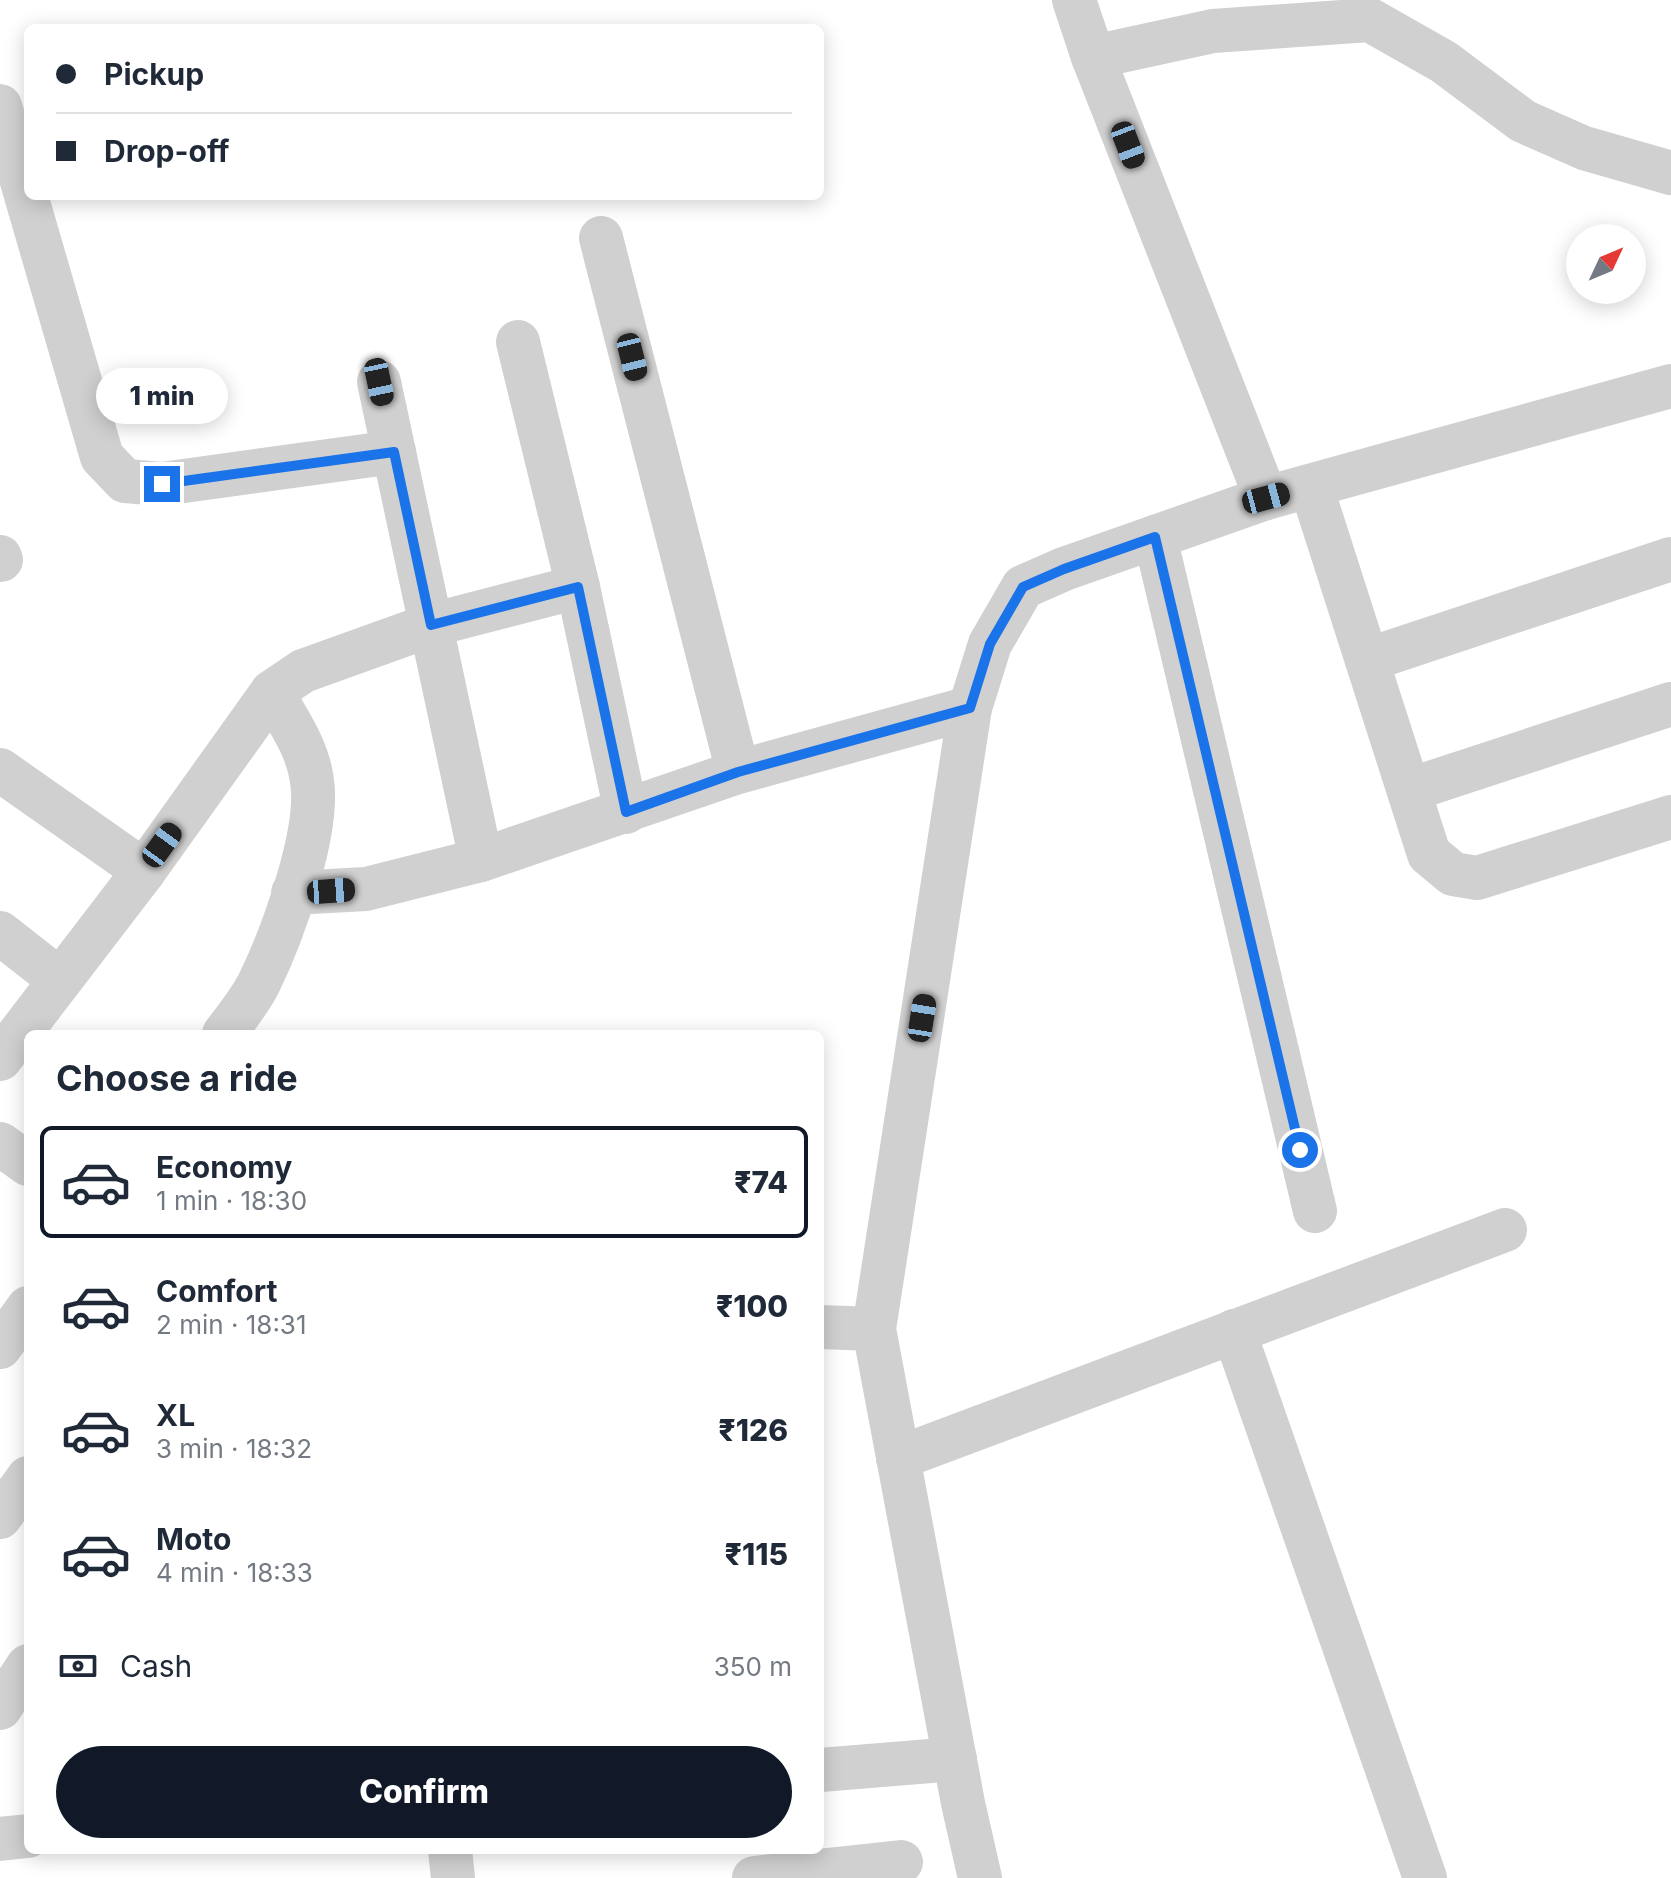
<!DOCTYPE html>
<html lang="en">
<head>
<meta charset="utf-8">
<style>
	body { margin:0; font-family:Inter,sans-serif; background:#f6f6f7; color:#1f2937; height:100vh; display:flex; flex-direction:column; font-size:30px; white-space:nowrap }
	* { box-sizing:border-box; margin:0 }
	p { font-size:26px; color:#747a83 }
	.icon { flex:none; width:44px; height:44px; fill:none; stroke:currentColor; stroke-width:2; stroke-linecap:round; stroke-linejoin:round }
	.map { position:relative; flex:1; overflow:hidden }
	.panel { position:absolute; left:24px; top:1030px; width:800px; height:824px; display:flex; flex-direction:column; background:#fff; border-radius:12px; box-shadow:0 4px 20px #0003 }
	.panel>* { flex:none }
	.hud { position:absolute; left:24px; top:24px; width:800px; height:176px; border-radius:12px; box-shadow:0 4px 20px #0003; display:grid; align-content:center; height:176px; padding:0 32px; background:#fff }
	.needle { width:52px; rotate:46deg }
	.tools { position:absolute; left:1566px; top:224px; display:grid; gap:16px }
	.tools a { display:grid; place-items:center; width:80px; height:80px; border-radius:50%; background:#fff; box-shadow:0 4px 20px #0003; font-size:40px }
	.end { position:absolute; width:36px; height:36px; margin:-18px; border:10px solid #1a73e8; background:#fff; box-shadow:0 0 0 4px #fff }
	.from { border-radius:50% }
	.bubble { position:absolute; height:56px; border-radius:28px; background:#fff; box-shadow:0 4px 20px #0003; font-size:26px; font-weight:800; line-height:56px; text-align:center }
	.car { position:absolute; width:24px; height:48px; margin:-24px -12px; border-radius:10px; box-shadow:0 0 6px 2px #0007; background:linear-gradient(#222 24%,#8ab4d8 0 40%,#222 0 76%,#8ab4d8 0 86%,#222 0) }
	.hud b { display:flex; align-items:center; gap:28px; height:76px; font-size:30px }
	.hud b+b { border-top:2px solid #e0e1e3 }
	.hud i { width:20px; height:20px; background:#1f2937 }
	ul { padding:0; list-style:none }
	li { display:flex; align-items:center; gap:24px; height:112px; margin:0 16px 12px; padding:0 16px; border:4px solid transparent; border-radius:12px }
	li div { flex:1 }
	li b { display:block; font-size:30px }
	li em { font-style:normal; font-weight:800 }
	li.active { border-color:#111827 }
	li>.icon { width:72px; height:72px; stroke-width:1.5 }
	h2 { padding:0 32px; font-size:36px; line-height:96px }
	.pay { display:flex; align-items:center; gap:20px; height:88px; padding:0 32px; font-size:30px }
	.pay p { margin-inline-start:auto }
	.action { display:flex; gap:16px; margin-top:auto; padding:16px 32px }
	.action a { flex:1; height:92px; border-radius:48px; background:#111827; color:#fff; font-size:32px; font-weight:800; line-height:92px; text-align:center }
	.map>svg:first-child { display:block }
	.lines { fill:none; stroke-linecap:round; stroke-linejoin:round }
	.street { stroke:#d0d0d0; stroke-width:44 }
	.route { stroke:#1a73e8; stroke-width:10 }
</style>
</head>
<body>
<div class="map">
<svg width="1671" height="1878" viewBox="0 0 1671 1878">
	<rect width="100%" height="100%" fill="#fff"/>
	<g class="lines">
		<g class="street">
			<polyline points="1074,0 1093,57 1266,498"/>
			<polyline points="1093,57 1213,31 1370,20 1444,62 1523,121 1584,148 1671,173"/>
			<polyline points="0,106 102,457 125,481 162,484 394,452"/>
			<polyline points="601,238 738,772"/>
			<polyline points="518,342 578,587 626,812"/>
			<polyline points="379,382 481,860"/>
			<polyline points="1311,486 1429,854 1453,874 1477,878 1671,817"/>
			<polyline points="1155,537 1315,1211"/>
			<polyline points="0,557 1,560"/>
			<polyline points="1367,660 1671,559"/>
			<polyline points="0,770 144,871"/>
			<polyline points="1409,790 1671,704"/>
			<polyline points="293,893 366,889 481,860 738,772 970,708"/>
			<polyline points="0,933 60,980"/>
			<path d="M224,1034C236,1018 250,1001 259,983C282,936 320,832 312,781C308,748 288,721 272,692"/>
			<polyline points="0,1059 144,871 272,692 303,671 431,625 578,587"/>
			<polyline points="0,1144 28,1164"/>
			<polyline points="820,1327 874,1329"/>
			<polyline points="1234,1331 1425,1878"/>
			<polyline points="0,1347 28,1308"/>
			<polyline points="898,1458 1505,1230"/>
			<polyline points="0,1517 28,1478"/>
			<polyline points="0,1708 28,1666"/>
			<polyline points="820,1770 955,1759"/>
			<polyline points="0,1839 28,1836"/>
			<polyline points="450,1850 453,1878"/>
			<polyline points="754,1878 901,1862"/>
			<polyline points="980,1878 963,1803 874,1329 970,708 990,644 1023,587 1064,569 1266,498 1671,386"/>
		</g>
	</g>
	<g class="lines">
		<polyline class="route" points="162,484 394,452 431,625 578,587 626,812 738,772 970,708 990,644 1023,587 1064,569 1155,537 1300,1150"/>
	</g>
</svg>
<div class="tools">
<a><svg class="needle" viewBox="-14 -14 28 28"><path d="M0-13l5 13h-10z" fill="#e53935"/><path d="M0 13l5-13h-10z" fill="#747a83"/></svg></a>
</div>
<i class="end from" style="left:1300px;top:1150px"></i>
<i class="end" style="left:162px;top:484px"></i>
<div class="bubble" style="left:96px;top:368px;width:132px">1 min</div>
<i class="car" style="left:1128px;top:145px;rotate:159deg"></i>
<i class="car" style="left:632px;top:357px;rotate:166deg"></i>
<i class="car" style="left:379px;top:382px;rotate:168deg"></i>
<i class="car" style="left:1266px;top:498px;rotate:75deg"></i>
<i class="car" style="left:162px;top:845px;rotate:36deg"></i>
<i class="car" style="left:331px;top:891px;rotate:86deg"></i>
<i class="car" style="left:922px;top:1018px;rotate:9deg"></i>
<div class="hud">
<b><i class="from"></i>Pickup</b>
<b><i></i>Drop-off</b>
</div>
<section class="panel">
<h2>Choose a ride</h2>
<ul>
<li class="active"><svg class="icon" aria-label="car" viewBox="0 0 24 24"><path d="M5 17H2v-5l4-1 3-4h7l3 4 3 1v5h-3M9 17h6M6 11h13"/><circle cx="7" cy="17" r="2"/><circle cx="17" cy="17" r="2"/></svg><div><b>Economy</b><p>1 min · 18:30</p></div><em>₹74</em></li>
<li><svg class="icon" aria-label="car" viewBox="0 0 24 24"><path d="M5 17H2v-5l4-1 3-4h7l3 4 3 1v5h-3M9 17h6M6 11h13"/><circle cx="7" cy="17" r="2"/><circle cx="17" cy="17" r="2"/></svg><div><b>Comfort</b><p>2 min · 18:31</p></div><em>₹100</em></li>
<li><svg class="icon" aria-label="car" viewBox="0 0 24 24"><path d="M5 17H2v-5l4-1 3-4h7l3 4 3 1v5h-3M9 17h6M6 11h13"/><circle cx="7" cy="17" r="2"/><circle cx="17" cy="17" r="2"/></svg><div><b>XL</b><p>3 min · 18:32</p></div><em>₹126</em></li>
<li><svg class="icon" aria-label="car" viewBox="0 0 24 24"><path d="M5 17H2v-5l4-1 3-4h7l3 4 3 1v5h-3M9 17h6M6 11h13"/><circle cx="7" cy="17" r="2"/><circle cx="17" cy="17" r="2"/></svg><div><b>Moto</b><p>4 min · 18:33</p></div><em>₹115</em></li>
</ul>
<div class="pay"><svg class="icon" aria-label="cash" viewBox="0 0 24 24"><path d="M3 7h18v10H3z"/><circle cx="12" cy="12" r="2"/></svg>Cash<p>350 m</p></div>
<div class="action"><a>Confirm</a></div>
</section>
</div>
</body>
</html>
